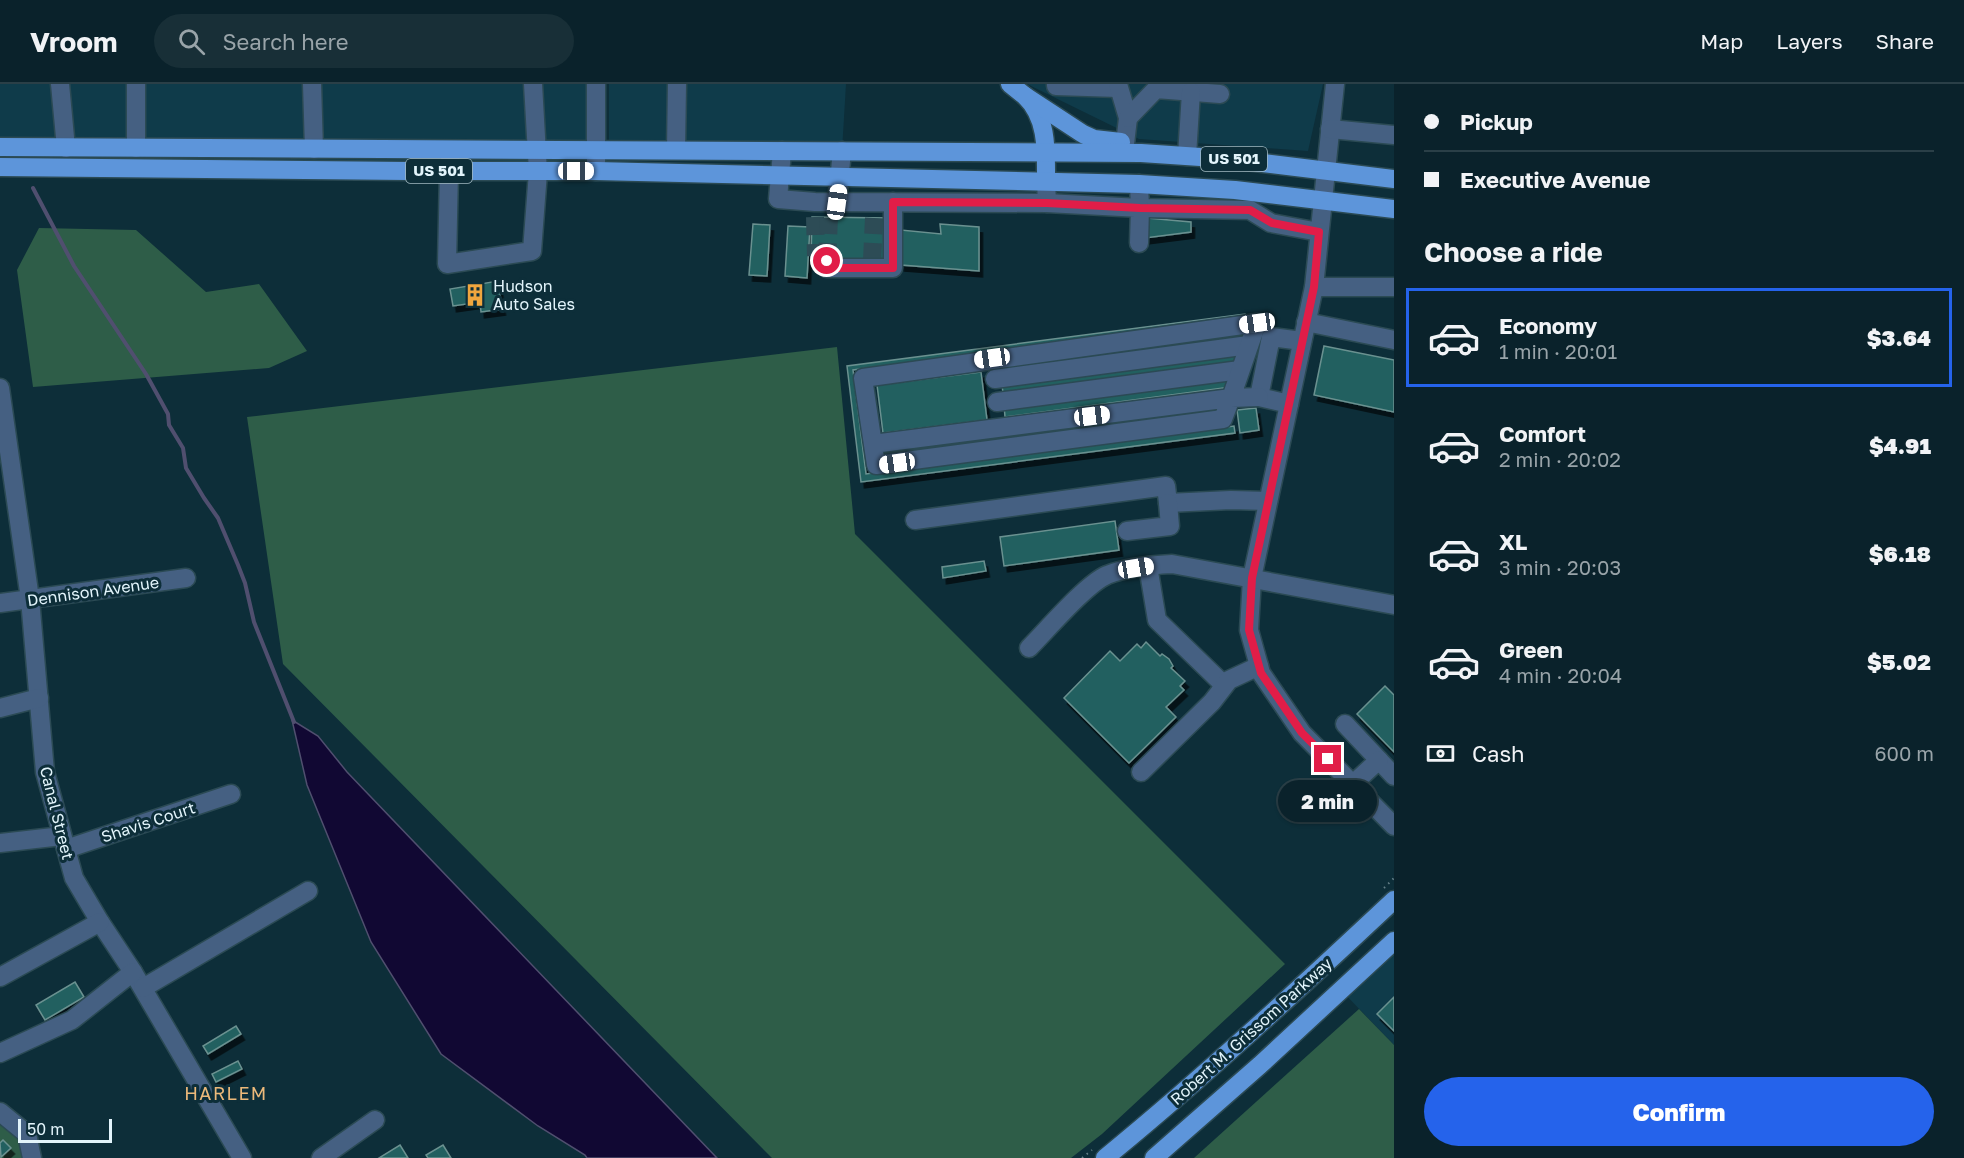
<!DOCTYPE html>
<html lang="en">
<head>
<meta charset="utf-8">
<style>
	body { margin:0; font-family:"Golos Text",sans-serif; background:#182f37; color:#f1f3f6; height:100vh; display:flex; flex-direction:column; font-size:22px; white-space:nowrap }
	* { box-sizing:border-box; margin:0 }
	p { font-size:20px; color:#99a4a9 }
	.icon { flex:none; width:33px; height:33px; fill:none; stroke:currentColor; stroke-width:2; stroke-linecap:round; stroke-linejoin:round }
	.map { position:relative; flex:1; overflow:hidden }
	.details { display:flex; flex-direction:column; background:#0a222b; width:570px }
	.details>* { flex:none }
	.hud { display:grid; align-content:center; height:132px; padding:0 30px; background:#0a222b }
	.scale { position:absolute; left:18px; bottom:15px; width:94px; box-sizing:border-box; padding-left:6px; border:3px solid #e2f4fb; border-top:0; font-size:16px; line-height:21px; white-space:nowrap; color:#e2f4fb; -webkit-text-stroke:4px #0d2e39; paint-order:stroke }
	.end { position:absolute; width:27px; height:27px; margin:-14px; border:8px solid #e11d48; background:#fff; box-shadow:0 0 0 3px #fff }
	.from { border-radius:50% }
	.bubble { position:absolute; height:42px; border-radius:21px; background:#0a222b; box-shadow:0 2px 4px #0004,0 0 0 2px #2a3f47; font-size:20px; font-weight:800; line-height:42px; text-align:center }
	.car { position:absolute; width:18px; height:36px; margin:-18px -9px; border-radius:8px; box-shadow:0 0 4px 2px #0007; background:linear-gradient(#fff 24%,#345 0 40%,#fff 0 76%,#345 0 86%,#fff 0) }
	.hud b { display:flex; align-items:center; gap:21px; height:57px; font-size:22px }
	.hud b+b { border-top:2px solid #2a3f47 }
	.hud i { width:15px; height:15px; background:#f1f3f6 }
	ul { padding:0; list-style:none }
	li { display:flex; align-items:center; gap:18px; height:99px; margin:0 12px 9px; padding:0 18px; border:3px solid transparent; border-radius:0px }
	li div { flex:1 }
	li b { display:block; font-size:22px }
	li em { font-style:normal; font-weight:800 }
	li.on { border-color:#2563eb }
	li>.icon { width:54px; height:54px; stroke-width:1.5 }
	h2 { padding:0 30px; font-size:27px; line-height:72px }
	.pay { display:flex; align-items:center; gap:15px; height:66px; padding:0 30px; font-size:22px }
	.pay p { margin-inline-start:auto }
	.cta { display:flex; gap:12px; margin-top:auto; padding:12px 30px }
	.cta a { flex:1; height:69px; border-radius:36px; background:#2563eb; color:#fff; font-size:24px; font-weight:800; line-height:69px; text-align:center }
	header { display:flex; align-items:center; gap:36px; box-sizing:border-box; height:84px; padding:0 30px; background:#0a222b; border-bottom:2px solid #2a3f47 }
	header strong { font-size:28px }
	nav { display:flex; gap:33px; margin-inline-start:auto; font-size:21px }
	.search { width:420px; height:54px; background:#182f37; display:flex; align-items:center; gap:15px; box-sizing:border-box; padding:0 21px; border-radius:33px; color:#99a4a9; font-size:22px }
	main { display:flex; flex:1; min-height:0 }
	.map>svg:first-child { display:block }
	.built { fill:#0f3b4a }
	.green { fill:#2e5d48 }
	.water { fill:#110833; stroke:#504f6f; stroke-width:1.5 }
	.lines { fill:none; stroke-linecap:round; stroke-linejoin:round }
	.stream { stroke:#504f6f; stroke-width:4 }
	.building { fill:#206160; stroke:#6b9190; stroke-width:1.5; filter:url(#shadow) }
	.minor-tunnel { stroke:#2d4c56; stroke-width:18; stroke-dasharray:18 9; stroke-linecap:butt }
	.minor-casing { stroke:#2b4a54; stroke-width:21 }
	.major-casing { stroke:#2b4a54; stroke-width:21 }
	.path { stroke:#658089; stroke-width:2; stroke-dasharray:1.5 4.5; stroke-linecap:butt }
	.minor { stroke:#456082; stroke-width:18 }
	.major { stroke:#5d95da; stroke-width:18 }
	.route { stroke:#e11d48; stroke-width:8 }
	.labels { text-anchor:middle; stroke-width:6; stroke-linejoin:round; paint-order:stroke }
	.shield { fill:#0d2e39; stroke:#a2b9c1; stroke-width:1.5 }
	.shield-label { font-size:15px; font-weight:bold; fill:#e2f4fb }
	.poi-label { font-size:16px; fill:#e2f4fb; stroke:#0d2e39; text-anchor:start }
	.street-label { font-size:16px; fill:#e2f4fb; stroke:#0d2e39 }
	.neighbourhood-label { font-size:18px; letter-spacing:1.5px; fill:#ecb97a; stroke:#0d2e39 }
</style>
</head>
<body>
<header>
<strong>Vroom</strong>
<div class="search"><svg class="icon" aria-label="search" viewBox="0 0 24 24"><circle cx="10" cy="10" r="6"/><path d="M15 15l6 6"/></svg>Search here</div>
<nav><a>Map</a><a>Layers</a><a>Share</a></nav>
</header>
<main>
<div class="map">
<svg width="1394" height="1074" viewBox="0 0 1394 1074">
	<defs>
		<filter id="shadow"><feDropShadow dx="3.5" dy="6" stdDeviation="0" flood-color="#0009"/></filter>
	</defs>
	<rect width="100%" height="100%" fill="#0d2e39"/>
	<g class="built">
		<polygon points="0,0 591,0 596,87 0,83"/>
		<polygon points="609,0 846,0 842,67 609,66"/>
		<polygon points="1027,0 1323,0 1308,67 1139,55"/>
		<polygon points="1394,857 1394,961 1341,906"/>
	</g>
	<g class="green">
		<polygon points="39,144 136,146 206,208 259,200 307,267 269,284 33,303 17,186"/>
		<polygon points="837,263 855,450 1285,880 1102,1050 1071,1074 772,1074 283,580 247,333"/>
		<polygon points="1359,925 1394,961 1394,1074 1194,1074"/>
		<polygon points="0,1028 27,1050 32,1074 0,1074"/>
	</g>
	<polygon class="water" points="292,636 318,652 347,688 717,1074 587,1074 585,1071 538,1042 441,970 371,858 307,701"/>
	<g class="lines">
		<polyline class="stream" points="33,104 74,182 146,290 168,330 169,341 183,364 186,384 204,414 218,434 238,481 245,499 254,538 294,638"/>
	</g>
	<g class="building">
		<polygon points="812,133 889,134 888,177 811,176"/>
		<polygon points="1147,134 1191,138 1191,148 1145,154"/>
		<polygon points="753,140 770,141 767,192 749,191"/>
		<polygon points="940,140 979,143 979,187 901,181 901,146 941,150"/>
		<polygon points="788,142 810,143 807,194 785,192"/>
		<polygon points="498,197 502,225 481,228 480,218 453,222 450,205"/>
		<polygon points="1245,230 1246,236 853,286 866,390 1234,342 1235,349 861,398 847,282"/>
		<polygon points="1245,246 1247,255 1002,289 1001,277"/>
		<polygon points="1324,262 1394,276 1394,328 1314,311"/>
		<polygon points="1237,270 1237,279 1003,309 1002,301"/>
		<polygon points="981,288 987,336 883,349 877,301"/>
		<polygon points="1231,292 1231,303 1005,333 1004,321"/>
		<polygon points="1214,320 1215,330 1009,356 1008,345"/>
		<polygon points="1256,324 1259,346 1240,349 1237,326"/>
		<polygon points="988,352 989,364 884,376 883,364"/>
		<polygon points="1115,437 1119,466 1004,482 1000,453"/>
		<polygon points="984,477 986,487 943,494 942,483"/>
		<polygon points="1146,558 1160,572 1162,570 1169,575 1173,582 1171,584 1185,597 1180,602 1184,606 1166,623 1176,633 1129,679 1064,614 1110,567 1120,577 1137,560 1141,564"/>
		<polygon points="1385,602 1394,611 1394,668 1357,630"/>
		<polygon points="75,898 84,913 45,936 36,921"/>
		<polygon points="1394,913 1394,947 1377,930"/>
		<polygon points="236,942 241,950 208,970 203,962"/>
		<polygon points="238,977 242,985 216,998 212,990"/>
		<polygon points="3,1056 11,1064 1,1073 0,1059"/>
		<polygon points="400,1061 408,1074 379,1074"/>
		<polygon points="443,1061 451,1074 428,1074 426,1071"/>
	</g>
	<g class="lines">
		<g class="minor-tunnel">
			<polyline points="815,133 816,172"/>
			<polyline points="827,177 829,134"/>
			<polyline points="872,177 874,134"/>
		</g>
		<g class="minor-casing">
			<g id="minor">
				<polyline points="60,0 66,64"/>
				<polyline points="136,0 136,64"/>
				<polyline points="312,0 314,65"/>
				<polyline points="1056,0 1056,2 1118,4"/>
				<polyline points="1118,0 1128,34 1125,60"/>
				<polyline points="1335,0 1314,203 1252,494 1249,546 1261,589 1302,649 1394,742"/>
				<polyline points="1128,34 1156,5 1220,10"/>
				<polyline points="1330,45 1394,51"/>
				<polyline points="451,66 449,87 447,180 532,167 538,88 533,0"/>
				<polyline points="676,66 677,0"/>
				<polyline points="782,67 778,115 815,118 1047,119 1046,97"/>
				<polyline points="1187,72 1191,8"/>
				<polyline points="596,87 596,0"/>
				<polyline points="1139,100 1140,124 1250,126 1271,139 1319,148"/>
				<polyline points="837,118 842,67"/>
				<polyline points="1047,119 1140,124 1139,159"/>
				<polyline points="827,177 827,184 893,184 893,118"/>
				<polyline points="1314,203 1394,203"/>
				<polyline points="1306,238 1394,256"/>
				<polyline points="995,295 1249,261"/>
				<polyline points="0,304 30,515 45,688 74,794 100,838 133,888 242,1074"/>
				<polyline points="997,318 1240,286"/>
				<polyline points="1289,320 1259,313 1271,253 1302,257"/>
				<polyline points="873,360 1231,314 1223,335 876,381 863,294 1257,239 1231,314 1259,313"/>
				<polyline points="915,436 1166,402 1168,419 1231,416 1268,417"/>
				<polyline points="1127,447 1170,442 1168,419"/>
				<polyline points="1148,482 1157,536 1224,601"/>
				<polyline points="0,519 186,494"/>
				<path d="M1029,564C1047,546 1086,500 1107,491C1127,483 1151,481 1172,480L1394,521"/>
				<polyline points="0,624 39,614"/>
				<polyline points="1345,640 1394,692"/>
				<polyline points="1141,688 1212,618 1229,596 1259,582"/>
				<polyline points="1353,700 1379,676"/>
				<polyline points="0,759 62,752"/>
				<polyline points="66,765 231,710"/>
				<polyline points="0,893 100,838"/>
				<polyline points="143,904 308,807"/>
				<polyline points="0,969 72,936 133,888"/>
				<polyline points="0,1028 27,1050 32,1074"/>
				<polyline points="321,1074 375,1036"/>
			</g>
		</g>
		<g class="major-casing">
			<g id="major">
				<path d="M1010,0C1015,4 1020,8 1025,12C1048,34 1046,67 1046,97"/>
				<polyline points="1025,12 1083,50 1094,55 1121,58"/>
				<polyline points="0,63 1141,69 1230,75 1394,95"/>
				<polyline points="0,83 408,87 596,87 1139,100 1235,106 1394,125"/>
				<path d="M1105,1074C1205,992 1300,904 1394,816"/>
				<polyline points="1154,1074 1260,981 1394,857"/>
			</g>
		</g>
		<g class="path">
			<polyline points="1384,804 1394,794"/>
			<polyline points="1082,1074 1092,1066"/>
		</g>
		<use href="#minor" class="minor"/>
		<use href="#major" class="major"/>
	</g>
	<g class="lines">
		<polyline class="route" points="827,177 827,184 893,184 893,118 1047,119 1140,124 1250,126 1272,139 1319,148 1314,203 1252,494 1249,546 1261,589 1302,649 1328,675"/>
	</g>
	<defs>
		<g id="building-bare" transform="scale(1.8)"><path d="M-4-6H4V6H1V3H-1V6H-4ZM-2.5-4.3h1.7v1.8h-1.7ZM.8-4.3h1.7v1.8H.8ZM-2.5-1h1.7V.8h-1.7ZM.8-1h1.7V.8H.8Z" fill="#f0a63e" stroke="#0d2e39" stroke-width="2.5" paint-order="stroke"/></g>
	</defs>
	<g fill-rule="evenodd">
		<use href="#building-bare" x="475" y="211"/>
	</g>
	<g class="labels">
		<g class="shield">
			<rect x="1201" y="63" width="66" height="24" rx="4.5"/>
			<rect x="406" y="75" width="66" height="24" rx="4.5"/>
		</g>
		<g class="shield-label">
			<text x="1234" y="80">US 501</text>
			<text x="439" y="92">US 501</text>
		</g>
		<g class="poi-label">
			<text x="493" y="208">Hudson<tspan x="493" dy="18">Auto Sales</tspan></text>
		</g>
		<g class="street-label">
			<text transform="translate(93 507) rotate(-8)" y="6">Dennison Avenue</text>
			<text transform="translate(57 729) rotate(76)" y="6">Canal Street</text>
			<text transform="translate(148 738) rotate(-18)" y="6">Shavis Court</text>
			<text transform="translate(1251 947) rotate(-42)" y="6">Robert M. Grissom Parkway</text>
		</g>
		<g class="neighbourhood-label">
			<text x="226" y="1016">HARLEM</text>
		</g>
	</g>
</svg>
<div class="scale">50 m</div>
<i class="end from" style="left:827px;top:177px"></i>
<i class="end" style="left:1328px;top:675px"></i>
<div class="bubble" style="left:1278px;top:696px;width:99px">2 min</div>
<i class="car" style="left:576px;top:87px;rotate:90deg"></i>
<i class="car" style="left:837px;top:118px;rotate:8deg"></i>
<i class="car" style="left:1257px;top:239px;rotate:262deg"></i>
<i class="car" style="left:992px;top:274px;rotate:262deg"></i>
<i class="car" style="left:1092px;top:332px;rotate:83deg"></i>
<i class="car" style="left:897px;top:379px;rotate:262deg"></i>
<i class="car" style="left:1136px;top:484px;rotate:81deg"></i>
</div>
<section class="details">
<div class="hud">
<b><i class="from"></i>Pickup</b>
<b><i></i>Executive Avenue</b>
</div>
<h2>Choose a ride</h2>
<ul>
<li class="on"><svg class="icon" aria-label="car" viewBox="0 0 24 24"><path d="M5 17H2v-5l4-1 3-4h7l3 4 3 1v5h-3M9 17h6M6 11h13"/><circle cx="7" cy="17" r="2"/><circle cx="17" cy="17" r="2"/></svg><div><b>Economy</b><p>1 min · 20:01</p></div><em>$3.64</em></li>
<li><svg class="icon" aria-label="car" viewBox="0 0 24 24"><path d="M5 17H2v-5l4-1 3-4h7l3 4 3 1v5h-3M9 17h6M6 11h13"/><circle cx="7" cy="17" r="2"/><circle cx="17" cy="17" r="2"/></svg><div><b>Comfort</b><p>2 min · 20:02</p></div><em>$4.91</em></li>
<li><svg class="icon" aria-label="car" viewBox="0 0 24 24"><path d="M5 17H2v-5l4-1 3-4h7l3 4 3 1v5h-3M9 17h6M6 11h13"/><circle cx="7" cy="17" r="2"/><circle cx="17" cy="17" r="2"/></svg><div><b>XL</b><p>3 min · 20:03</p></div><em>$6.18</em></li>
<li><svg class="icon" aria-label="car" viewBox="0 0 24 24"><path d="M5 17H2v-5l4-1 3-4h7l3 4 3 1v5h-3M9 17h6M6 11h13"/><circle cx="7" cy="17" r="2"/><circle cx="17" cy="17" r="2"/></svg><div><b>Green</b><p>4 min · 20:04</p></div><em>$5.02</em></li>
</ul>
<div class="pay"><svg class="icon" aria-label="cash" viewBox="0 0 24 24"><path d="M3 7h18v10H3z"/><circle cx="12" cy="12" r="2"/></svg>Cash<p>600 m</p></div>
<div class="cta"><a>Confirm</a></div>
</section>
</main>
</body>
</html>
